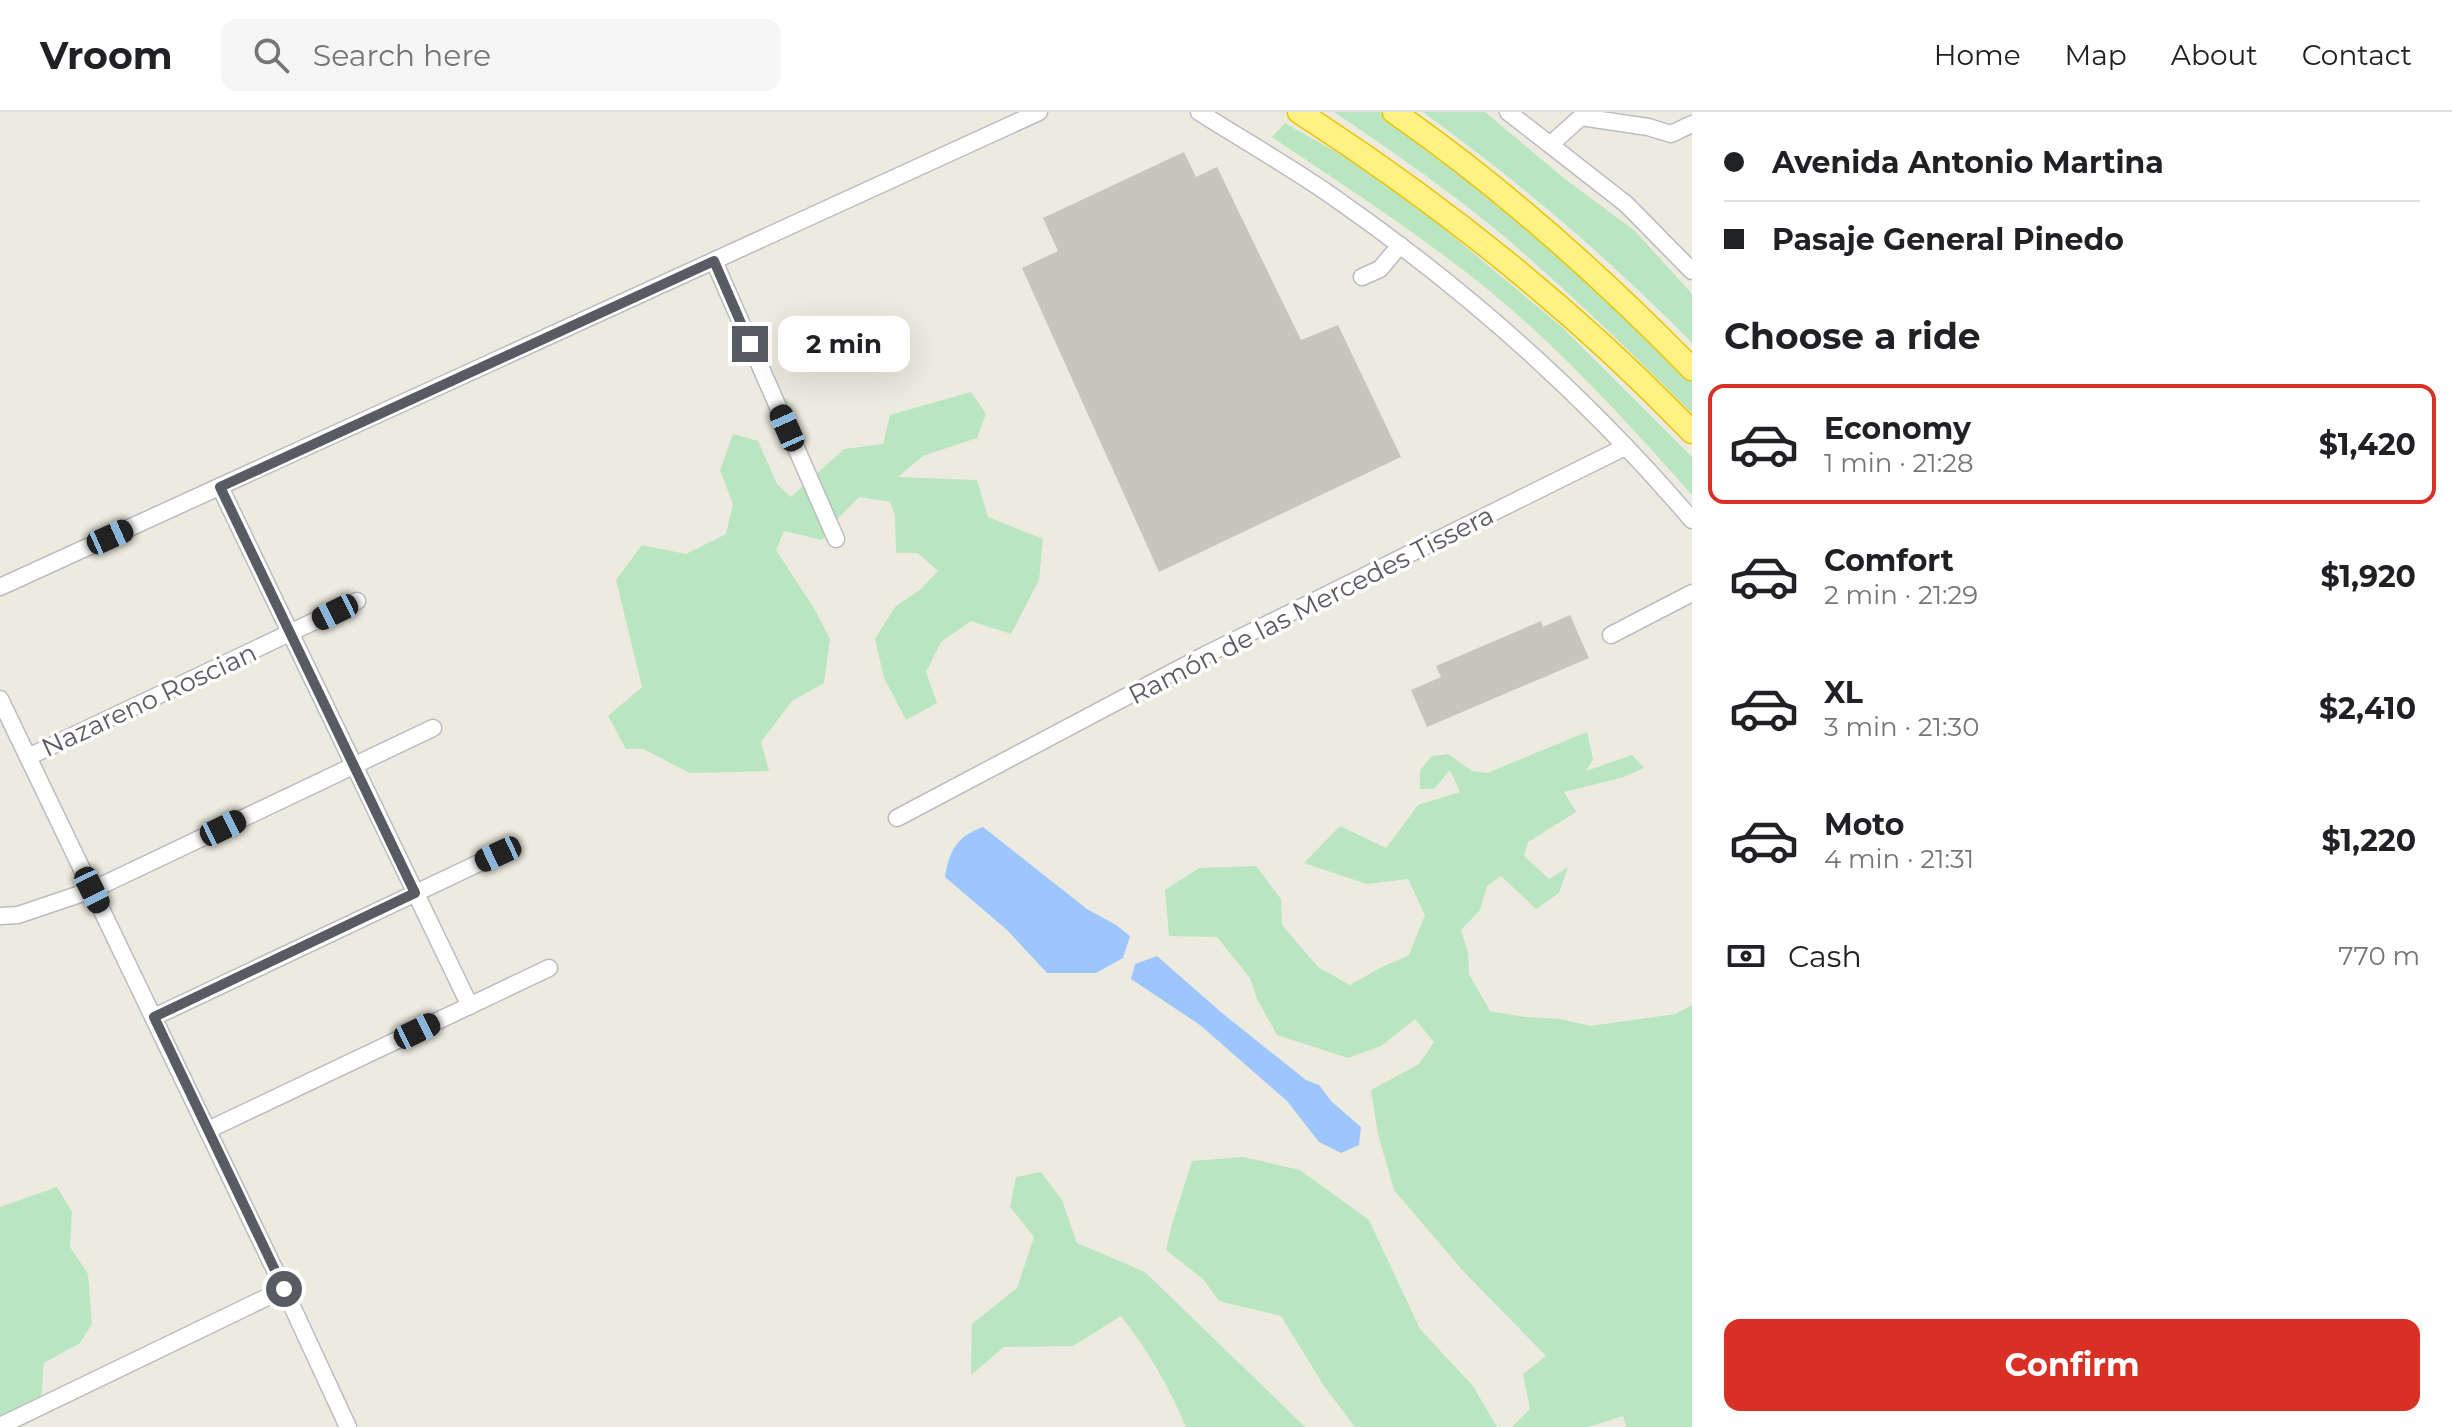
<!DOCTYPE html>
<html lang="en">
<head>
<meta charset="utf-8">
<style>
	body { margin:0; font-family:Montserrat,sans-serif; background:#f6f6f6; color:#202124; height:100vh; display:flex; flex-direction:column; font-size:30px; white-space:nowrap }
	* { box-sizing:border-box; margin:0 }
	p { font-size:26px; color:#757577 }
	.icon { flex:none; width:44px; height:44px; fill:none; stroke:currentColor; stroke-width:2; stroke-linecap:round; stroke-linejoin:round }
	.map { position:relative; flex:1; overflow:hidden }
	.details { display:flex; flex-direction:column; background:#fff; width:760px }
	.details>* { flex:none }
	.banner { display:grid; align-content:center; height:176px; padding:0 32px; background:#fff }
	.end { position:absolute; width:36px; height:36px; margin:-18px; border:10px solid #585b61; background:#fff; box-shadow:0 0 0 4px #fff }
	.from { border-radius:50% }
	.bubble { position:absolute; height:56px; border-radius:16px; background:#fff; box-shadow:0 8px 32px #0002; font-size:26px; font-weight:700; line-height:56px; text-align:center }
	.car { position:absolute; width:24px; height:48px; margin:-24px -12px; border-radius:10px; box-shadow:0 0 6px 2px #0007; background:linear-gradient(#222 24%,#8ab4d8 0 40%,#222 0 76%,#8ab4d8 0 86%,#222 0) }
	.banner b { display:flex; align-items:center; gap:28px; height:76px; font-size:30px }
	.banner b+b { border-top:2px solid #e0e0e0 }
	.banner i { width:20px; height:20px; background:#202124 }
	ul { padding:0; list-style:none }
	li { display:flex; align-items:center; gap:24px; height:120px; margin:0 16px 12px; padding:0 16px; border:4px solid transparent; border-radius:16px }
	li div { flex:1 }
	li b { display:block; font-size:30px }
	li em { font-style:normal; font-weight:700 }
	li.active { border-color:#d93025 }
	li>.icon { width:72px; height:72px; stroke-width:1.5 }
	h2 { padding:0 32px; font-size:36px; line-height:96px }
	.pay { display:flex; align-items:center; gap:20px; height:88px; padding:0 32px; font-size:30px }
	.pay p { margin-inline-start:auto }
	.primary-button { display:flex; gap:16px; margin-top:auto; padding:16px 32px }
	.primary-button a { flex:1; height:92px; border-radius:16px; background:#d93025; color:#fff; font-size:32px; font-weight:700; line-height:92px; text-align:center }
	header { display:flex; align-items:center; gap:48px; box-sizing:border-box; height:112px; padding:0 40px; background:#fff; border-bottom:2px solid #e0e0e0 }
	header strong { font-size:38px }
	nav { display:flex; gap:44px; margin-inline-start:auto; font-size:28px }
	.search { width:560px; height:72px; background:#f6f6f6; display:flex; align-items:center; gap:20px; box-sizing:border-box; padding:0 28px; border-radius:16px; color:#757577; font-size:30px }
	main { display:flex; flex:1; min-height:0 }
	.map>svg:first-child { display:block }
	.green { fill:#b9e6c0 }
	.water { fill:#9dc6ff }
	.building { fill:#c7c5bc }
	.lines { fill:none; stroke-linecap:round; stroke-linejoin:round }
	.minor-casing { stroke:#babcc2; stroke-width:19 }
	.highway-casing { stroke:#ecc400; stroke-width:25 }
	.minor { stroke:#fff; stroke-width:16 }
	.highway { stroke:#fff184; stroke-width:22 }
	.route { stroke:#585b61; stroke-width:10 }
	.labels { text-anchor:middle; stroke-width:7; stroke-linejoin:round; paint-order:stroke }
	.street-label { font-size:26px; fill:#585b61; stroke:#fff }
</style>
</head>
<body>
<header>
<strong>Vroom</strong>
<div class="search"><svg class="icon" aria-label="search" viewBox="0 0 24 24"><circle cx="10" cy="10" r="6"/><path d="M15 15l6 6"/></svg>Search here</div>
<nav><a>Home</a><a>Map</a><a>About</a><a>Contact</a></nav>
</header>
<main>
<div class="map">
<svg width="1692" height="1315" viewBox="0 0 1692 1315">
	<rect width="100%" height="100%" fill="#edebdf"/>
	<g class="green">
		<path d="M1334,0H1380L1405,17L1525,111L1692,269V301C1632,241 1570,181 1506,126C1451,80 1393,40 1334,0Z"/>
		<path d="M1423,0H1485L1565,67L1635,119L1692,182V231C1609,146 1519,70 1423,0Z"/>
		<path d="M1285,11L1377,63L1443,116L1562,215L1692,345V383C1628,311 1561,237 1486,176C1418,121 1344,74 1272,25Z"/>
		<polygon points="971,280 986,302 977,326 923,344 898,365 977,368 988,405 1043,427 1039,468 1011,522 971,509 941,530 926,560 937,591 906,608 884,566 875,527 895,495 921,477 938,459 918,441 896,441 895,403 890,390 859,385 834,410 822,428 784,419 776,438 815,498 830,527 824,571 792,589 761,630 769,659 690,661 643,637 626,637 608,604 642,575 616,468 642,433 686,442 726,422 733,392 720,358 733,322 758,329 777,372 791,385 844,337 883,332 890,303"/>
		<polygon points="1587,620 1593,647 1586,659 1632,643 1644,656 1624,665 1564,680 1576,700 1528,730 1524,744 1549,767 1568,755 1559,781 1536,797 1501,764 1487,774 1480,798 1461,818 1468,841 1469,862 1490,899 1525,905 1560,907 1590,914 1675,902 1692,893 1692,1315 1626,1315 1623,1304 1588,1315 1512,1315 1530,1297 1523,1262 1546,1244 1464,1160 1394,1078 1378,1022 1371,978 1419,952 1434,930 1415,907 1381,934 1348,946 1277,923 1257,887 1250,866 1217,825 1169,824 1165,778 1199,756 1256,754 1281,787 1282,813 1318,855 1350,873 1380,856 1409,843 1425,803 1408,767 1367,772 1304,751 1340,714 1386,736 1418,693 1460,680 1450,658 1434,677 1420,677 1420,658 1432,644 1448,642 1472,659 1487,661"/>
		<polygon points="1243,1045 1300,1058 1369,1108 1420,1217 1473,1274 1497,1315 1355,1315 1324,1274 1281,1204 1219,1189 1203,1167 1166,1138 1172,1112 1192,1049"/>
		<path d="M1041,1060L1062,1088L1077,1131L1145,1160L1305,1315H1186C1169,1275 1148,1238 1121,1204L1073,1234L1004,1235L971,1263L972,1212L1017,1176L1034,1125L1010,1095L1016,1065Z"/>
		<polygon points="57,1075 72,1100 70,1135 88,1162 92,1212 80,1231 44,1251 41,1287 0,1307 0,1095"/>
	</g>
	<g class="water">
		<path d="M983,715L1087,797L1116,813L1130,824L1123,846L1096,861H1047L1007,818L945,765C949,739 957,724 983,715Z"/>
		<polygon points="1157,844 1222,901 1306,968 1319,973 1332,990 1361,1015 1359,1033 1341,1041 1319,1030 1287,989 1200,913 1131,867 1135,852"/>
	</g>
	<g class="building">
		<polygon points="1184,40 1196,65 1217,55 1301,228 1338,213 1401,345 1159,460 1022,156 1058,139 1043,106"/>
		<polygon points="1570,503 1589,546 1427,615 1411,578 1441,565 1436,554 1541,509 1543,515"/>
	</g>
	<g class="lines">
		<g class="minor-casing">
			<g id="minor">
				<path d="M1199,0C1243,28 1289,54 1332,84C1466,177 1587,285 1692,408"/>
				<polyline points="1508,0 1626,92 1692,159"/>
				<polyline points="1551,32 1581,5 1648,15 1671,22 1692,12"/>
				<polyline points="714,149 836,427"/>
				<polyline points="1362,165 1380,157 1400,133"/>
				<polyline points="220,375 470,894"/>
				<polyline points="0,475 1039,0"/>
				<polyline points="1611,523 1692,481"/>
				<polyline points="0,587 284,1177 348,1315"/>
				<polyline points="28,645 357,489"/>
				<polyline points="897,706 1205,543 1625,335"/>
				<polyline points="0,804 18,803 92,778 433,616"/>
				<polyline points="154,905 498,742"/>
				<polyline points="208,1018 549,856"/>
				<polyline points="0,1314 284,1177"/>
			</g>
		</g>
		<g class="highway-casing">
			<g id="highway">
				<path d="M1299,0C1442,92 1574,198 1692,320"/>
				<path d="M1394,0C1502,75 1600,163 1692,257"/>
			</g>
		</g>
		<use href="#minor" class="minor"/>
		<use href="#highway" class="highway"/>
	</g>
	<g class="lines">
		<polyline class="route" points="284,1177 154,905 415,781 220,375 714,149 750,232"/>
	</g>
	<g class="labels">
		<g class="street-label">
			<text transform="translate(1311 493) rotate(-27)" y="9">Ramón de las Mercedes Tissera</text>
			<text transform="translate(149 588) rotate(-25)" y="9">Nazareno Roscian</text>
		</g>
	</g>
</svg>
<i class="end from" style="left:284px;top:1177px"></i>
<i class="end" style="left:750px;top:232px"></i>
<div class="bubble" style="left:778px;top:204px;width:132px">2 min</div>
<i class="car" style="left:787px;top:316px;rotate:336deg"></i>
<i class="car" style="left:110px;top:425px;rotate:66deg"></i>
<i class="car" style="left:335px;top:500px;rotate:244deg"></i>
<i class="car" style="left:223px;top:716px;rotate:64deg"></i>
<i class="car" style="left:498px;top:742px;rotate:245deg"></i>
<i class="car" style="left:92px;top:778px;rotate:154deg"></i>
<i class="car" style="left:417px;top:919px;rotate:64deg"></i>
</div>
<section class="details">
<div class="banner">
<b><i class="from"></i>Avenida Antonio Martina</b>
<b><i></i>Pasaje General Pinedo</b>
</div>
<h2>Choose a ride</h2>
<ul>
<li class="active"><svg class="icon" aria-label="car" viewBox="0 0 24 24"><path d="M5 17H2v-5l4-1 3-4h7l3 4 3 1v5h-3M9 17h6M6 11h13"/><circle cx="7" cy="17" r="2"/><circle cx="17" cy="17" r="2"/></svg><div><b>Economy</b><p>1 min · 21:28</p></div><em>$1,420</em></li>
<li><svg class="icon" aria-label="car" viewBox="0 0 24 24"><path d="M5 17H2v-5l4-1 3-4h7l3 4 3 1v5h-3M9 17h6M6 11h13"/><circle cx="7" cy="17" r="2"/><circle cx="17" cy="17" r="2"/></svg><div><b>Comfort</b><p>2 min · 21:29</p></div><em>$1,920</em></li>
<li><svg class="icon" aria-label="car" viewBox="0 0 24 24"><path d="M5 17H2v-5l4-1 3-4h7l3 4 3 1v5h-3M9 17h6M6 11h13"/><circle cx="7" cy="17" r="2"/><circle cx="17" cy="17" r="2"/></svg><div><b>XL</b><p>3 min · 21:30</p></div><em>$2,410</em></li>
<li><svg class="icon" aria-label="car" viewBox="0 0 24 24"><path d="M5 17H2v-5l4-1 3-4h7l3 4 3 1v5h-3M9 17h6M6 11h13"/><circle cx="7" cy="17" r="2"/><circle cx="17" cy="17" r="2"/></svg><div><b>Moto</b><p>4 min · 21:31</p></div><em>$1,220</em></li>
</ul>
<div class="pay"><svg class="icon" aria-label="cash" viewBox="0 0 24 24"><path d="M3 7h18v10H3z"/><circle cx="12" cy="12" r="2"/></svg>Cash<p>770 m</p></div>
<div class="primary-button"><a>Confirm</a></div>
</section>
</main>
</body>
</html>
